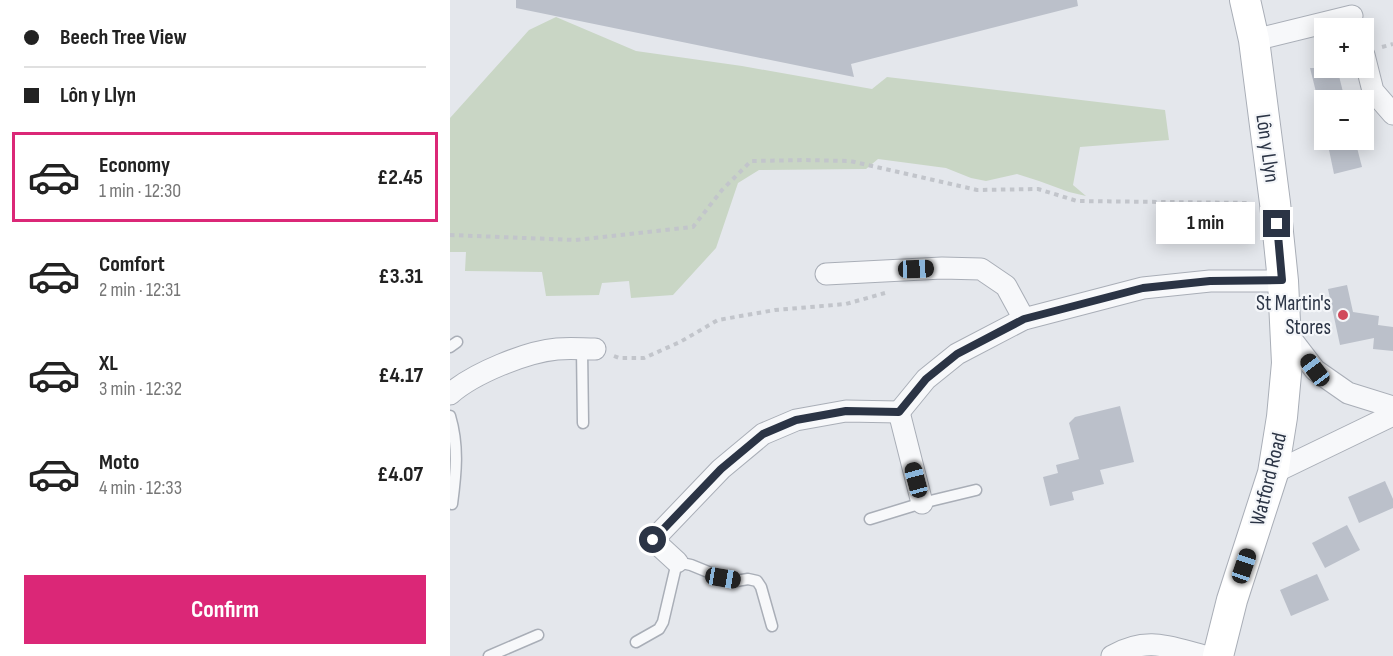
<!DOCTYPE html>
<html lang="en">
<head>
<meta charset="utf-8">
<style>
	body { margin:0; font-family:"Sofia Sans Condensed",sans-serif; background:#f2f2f2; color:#222; height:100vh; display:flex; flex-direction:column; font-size:22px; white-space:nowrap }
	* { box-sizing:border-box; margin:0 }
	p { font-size:20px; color:#767676 }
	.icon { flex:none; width:33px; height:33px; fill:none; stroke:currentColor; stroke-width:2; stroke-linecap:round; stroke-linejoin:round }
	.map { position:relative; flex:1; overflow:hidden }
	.drawer { display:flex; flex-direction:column; background:#fff; width:450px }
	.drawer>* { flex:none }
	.guide { display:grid; align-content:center; height:132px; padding:0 24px; background:#fff }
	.buttons { position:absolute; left:864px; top:18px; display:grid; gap:12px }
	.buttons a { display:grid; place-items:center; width:60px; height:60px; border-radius:0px; background:#fff; box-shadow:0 3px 15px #0003; font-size:30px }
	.end { position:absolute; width:27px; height:27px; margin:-14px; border:8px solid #2b3445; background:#fff; box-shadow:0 0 0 3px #fff }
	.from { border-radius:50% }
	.bubble { position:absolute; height:42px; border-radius:0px; background:#fff; box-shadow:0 3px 15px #0003; font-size:20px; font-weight:700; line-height:42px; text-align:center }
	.car { position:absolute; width:18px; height:36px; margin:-18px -9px; border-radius:8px; box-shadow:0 0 4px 2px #0007; background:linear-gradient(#222 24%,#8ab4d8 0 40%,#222 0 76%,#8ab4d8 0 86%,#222 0) }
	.guide b { display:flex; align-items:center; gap:21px; height:57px; font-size:22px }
	.guide b+b { border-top:2px solid #e0e0e0 }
	.guide i { width:15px; height:15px; background:#222 }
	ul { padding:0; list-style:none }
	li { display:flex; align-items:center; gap:18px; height:90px; margin:0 12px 9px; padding:0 12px; border:3px solid transparent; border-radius:0px }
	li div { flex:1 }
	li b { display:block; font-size:22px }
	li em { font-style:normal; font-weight:700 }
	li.current { border-color:#db2777 }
	li>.icon { width:54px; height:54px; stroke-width:1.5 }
	.primary-button { display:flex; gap:12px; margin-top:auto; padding:12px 24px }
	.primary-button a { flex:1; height:69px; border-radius:0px; background:#db2777; color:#fff; font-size:24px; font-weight:700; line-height:69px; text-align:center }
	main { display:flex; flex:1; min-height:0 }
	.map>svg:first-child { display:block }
	.green { fill:#c9d6c5 }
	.building { fill:#bbc0ca }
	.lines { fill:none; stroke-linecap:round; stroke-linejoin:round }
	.lane-casing { stroke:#a9aeb7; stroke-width:13 }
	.street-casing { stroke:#a9aeb7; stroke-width:23 }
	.secondary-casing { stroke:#a9aeb7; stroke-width:32 }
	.path { stroke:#c2c5cb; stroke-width:4; stroke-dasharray:4.5 4.5; stroke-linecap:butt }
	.lane { stroke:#f7f8fa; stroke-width:10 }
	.street { stroke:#f7f8fa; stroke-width:21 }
	.secondary { stroke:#fff; stroke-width:30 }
	.route { stroke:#2b3445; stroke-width:8 }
	.poi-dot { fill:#d1495b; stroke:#f4f6f9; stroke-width:2 }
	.labels { text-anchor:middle; stroke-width:4.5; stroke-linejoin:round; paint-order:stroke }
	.street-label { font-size:21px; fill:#2b3445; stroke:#f4f6f9 }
	.poi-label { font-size:21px; fill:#2b3445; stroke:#f4f6f9; text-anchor:end }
</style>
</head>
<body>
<main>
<section class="drawer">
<div class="guide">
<b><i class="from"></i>Beech Tree View</b>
<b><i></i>Lôn y Llyn</b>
</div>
<ul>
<li class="current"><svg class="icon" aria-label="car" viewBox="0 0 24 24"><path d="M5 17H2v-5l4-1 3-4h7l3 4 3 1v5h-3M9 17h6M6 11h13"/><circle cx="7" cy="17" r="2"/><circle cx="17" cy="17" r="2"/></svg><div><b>Economy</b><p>1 min · 12:30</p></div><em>£2.45</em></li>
<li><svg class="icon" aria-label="car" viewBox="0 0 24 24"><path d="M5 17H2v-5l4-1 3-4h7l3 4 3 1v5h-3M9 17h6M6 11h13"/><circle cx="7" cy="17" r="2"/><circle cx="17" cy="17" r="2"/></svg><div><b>Comfort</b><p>2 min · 12:31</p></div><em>£3.31</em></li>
<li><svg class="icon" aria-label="car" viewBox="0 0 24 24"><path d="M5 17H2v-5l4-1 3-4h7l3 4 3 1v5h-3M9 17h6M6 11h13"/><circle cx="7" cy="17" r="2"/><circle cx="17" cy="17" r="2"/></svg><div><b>XL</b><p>3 min · 12:32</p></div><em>£4.17</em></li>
<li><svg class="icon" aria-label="car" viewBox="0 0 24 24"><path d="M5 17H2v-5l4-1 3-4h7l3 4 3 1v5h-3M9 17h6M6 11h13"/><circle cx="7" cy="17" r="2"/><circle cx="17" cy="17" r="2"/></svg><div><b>Moto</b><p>4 min · 12:33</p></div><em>£4.07</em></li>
</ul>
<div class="primary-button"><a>Confirm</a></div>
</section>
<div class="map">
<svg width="943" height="656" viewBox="0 0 943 656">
	<rect width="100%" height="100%" fill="#e4e7ec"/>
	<polygon class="green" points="106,17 186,51 292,66 422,89 437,77 715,110 719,140 630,147 623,185 636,196 619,192 589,181 567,174 536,181 521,178 496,168 428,159 416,169 309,170 288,183 266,248 223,295 181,298 179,281 152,283 149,295 96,296 92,272 15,271 16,252 0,252 0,118 79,30"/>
	<g class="building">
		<polygon points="66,0 627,0 628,6 401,64 404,77 66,8"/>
		<polygon points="860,68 887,68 895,100 868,100"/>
		<polygon points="877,140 905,140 912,167 884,174"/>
		<polygon points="897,285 903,312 929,316 928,325 943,327 943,351 923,349 924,338 890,345 878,289"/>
		<polygon points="670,406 684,462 650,470 654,484 622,492 624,500 600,506 593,477 608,473 606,465 629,459 619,423 625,417"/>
		<polygon points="935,481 943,499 943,508 909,523 898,497"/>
		<polygon points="897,525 910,550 875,568 862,543"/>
		<polygon points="867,574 879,600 841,616 830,590"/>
	</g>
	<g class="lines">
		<g class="lane-casing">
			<g id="lane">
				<polyline points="0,347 7,342"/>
				<polyline points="132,349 133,423"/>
				<path d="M0,416C9,446 6,474 2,504"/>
				<polyline points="420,519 472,503 526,490"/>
				<polyline points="186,642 209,629 213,622 227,562 241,565 273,578 286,581 298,579 307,581 311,587 322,626"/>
				<polyline points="39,656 88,635"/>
			</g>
		</g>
		<g class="street-casing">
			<g id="street">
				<polyline points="804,40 902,16"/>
				<polyline points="914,55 923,91 943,114"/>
				<polyline points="376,274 492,268 531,269 556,286 574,319"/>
				<polyline points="836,332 865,370 898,393 943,407"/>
				<path d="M0,394C24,373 76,352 107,349C120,348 133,349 145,349"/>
				<polyline points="449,412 476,379 507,354 574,319 693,288 760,281 833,281"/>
				<polyline points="449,412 472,503"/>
				<polyline points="823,473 943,415"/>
				<polyline points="227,562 203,540 271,469 313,434 346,420 396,411 449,412"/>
				<path d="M662,656C697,636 719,647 755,656"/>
			</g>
		</g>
		<g class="secondary-casing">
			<polyline id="secondary" points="768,656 782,600 823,473 832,417 837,363 833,281 825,203 804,40 795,0"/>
		</g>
		<g class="path">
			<polyline points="932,47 943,44"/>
			<polyline points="0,235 125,240 243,227 272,190 301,161 354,160 400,161 527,190 588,189 627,201 801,203"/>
			<polyline points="164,356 169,358 194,358 230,342 268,320 325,310 396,304 435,293"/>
		</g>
		<use href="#lane" class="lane"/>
		<use href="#street" class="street"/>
		<use href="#secondary" class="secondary"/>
	</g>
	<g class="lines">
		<polyline class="route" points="203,540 271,469 313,434 346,420 396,411 449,412 476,379 507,354 574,319 693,288 760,281 832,280 827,224"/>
	</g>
	<circle class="poi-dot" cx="893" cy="315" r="6"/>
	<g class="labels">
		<g class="street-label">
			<text transform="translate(818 148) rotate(82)" y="7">Lôn y Llyn</text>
			<text transform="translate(818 479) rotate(-76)" y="7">Watford Road</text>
		</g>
		<g class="poi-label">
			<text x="881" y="310">St Martin's<tspan x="881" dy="24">Stores</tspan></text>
		</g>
	</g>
</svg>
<div class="buttons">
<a>+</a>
<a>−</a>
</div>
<i class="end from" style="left:203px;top:540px"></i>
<i class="end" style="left:827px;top:224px"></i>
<div class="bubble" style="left:706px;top:202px;width:99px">1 min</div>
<i class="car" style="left:466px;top:269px;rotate:88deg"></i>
<i class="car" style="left:865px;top:370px;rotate:323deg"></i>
<i class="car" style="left:466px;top:480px;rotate:345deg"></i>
<i class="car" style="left:794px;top:566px;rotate:19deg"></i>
<i class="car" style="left:273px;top:578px;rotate:100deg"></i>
</div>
</main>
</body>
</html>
